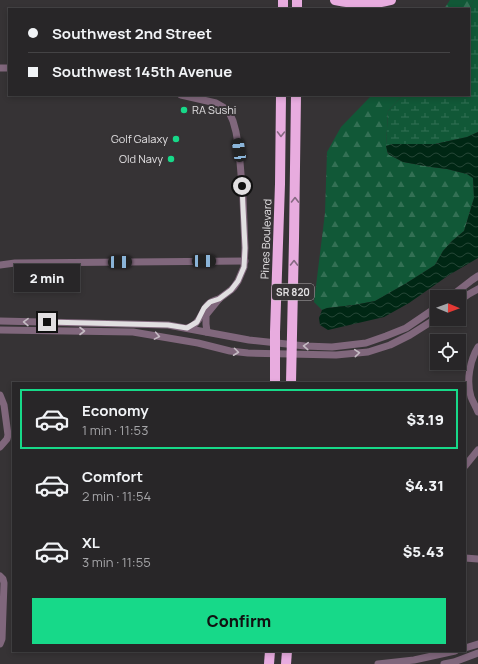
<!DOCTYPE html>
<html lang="en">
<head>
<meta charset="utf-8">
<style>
	body { margin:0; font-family:Manrope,sans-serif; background:#302e30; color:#f1f3f6; height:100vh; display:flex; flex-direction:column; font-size:15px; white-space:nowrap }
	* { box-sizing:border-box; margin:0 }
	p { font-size:13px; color:#a5a5a8 }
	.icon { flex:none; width:22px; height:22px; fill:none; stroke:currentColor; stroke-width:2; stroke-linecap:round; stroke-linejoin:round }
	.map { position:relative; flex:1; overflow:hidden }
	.details { position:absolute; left:12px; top:382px; width:454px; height:270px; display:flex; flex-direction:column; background:#282628; border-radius:0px; box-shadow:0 2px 6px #0003,0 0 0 1px #444345 }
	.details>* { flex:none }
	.guide { position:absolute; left:8px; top:8px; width:462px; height:88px; border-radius:0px; box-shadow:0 2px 6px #0003,0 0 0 1px #444345; display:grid; align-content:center; height:88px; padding:0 20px; background:#282628 }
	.needle { width:26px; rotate:91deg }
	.fabs { position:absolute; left:430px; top:290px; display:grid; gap:8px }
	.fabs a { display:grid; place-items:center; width:36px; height:36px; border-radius:0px; background:#282628; box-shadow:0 2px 6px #0003,0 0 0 1px #444345; font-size:20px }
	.end { position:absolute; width:18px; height:18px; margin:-9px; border:5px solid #e1dfe1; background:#111; box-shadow:0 0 0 2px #111 }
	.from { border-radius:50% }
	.bubble { position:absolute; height:28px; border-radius:0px; background:#282628; box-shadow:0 2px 6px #0003,0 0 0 1px #444345; font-size:13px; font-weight:800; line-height:28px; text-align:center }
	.car { position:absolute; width:12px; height:24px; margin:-12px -6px; border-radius:5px; box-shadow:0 0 3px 1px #0007; background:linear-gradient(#222 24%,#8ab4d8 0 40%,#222 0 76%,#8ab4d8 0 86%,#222 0) }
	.guide b { display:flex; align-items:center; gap:14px; height:38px; font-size:15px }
	.guide b+b { border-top:1px solid #444345 }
	.guide i { width:10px; height:10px; background:#f1f3f6 }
	ul { padding:7px 0 0; list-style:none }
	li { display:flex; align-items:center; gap:12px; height:60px; margin:0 8px 6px; padding:0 12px; border:2px solid transparent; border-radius:0px }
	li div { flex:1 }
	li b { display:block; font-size:15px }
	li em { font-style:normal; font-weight:800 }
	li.on { border-color:#17d989 }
	li>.icon { width:36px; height:36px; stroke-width:1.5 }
	.action { display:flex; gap:8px; margin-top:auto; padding:8px 20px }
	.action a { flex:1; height:46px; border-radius:0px; background:#17d989; color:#111; font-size:16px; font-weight:800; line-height:46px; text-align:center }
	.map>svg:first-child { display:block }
	.forest { fill:url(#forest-firs) }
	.wetland { fill:url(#wetland-marsh) }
	.water { fill:url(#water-waves) }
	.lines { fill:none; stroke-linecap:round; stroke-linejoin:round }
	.minor { stroke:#80677c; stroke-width:7 }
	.highway { stroke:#e8acdf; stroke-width:10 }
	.oneway { stroke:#866982 }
	.oneway2 { stroke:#c4bbc3 }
	.route { stroke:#e1dfe1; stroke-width:5 }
	.poi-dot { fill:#17d989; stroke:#363335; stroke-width:1.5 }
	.labels { text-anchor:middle; stroke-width:4; stroke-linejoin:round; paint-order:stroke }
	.shield { fill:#363335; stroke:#aeabad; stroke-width:1 }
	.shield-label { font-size:10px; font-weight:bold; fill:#e1dfe1 }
	.poi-label { font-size:11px; fill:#e1dfe1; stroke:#363335; text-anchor:end }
	.street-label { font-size:11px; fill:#e1dfe1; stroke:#363335 }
</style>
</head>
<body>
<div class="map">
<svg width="478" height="664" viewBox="0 0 478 664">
	<defs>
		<pattern id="forest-firs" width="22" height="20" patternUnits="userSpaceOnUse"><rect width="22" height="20" fill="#115837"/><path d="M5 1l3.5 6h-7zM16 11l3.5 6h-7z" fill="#337054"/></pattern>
		<pattern id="wetland-marsh" width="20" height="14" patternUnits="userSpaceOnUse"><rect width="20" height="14" fill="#115837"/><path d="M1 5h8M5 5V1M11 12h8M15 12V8" fill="none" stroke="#337054"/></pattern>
		<pattern id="water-waves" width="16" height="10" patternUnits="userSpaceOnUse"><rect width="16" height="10" fill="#002714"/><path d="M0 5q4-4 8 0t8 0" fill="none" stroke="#254636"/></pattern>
	</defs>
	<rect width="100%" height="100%" fill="#363335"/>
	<g class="forest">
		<polygon points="450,0 474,0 469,9 444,9"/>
		<polygon points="372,95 403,95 388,111 386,146 388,154 403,162 431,167 447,169 467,174 473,178 474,198 464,231 452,241 443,251 435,265 405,284 375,301 354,305 327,308 322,310 314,302 325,213 327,152 341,127"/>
	</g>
	<polygon class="wetland" points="474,0 478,0 478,132 467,137 435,144 393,144 386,146 388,111 403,95 469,95 469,9"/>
	<polygon class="water" points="478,132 478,258 449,275 409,303 384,317 328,330 320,325 319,318 322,310 327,308 354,305 375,301 405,284 435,265 443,251 452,241 464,231 474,198 473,178 467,174 447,169 431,167 403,162 388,154 386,146 393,144 435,144 467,137"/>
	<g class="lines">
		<g class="minor">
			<polyline points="0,68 9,68"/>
			<polyline points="181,95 216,103 223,107 229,112 233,121 236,132 239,150 243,198 245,248 244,267 238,281 234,287 231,290 219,299 206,315 206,324 207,332"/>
			<polyline points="0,265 15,263 245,261"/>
			<polyline points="450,297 472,280 478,276"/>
			<polyline points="459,301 469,294 478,289"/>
			<polyline points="0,321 168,325 249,340 305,346 332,347 366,343 386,336 406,328 437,307"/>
			<path d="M187,328C190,327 194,325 196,323C205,313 202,303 219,299"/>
			<polyline points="0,330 133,332 198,343 230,351 248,353 336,355 368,352 390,345 410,335 437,318"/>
			<path d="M478,347C470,360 466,381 471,397C473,402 476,407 478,412"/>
			<polyline points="0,395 4,405 8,435 7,439 0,447"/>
			<polyline points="465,466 478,450"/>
			<polyline points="465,558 478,559"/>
			<polyline points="0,576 3,579 4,583 2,639 0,644"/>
			<polyline points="465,648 478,644"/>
			<polyline points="378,664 414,660 455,651"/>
			<polyline points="444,664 454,662 478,653"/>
		</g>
		<g class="highway">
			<path d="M335,0C354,4 373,5 391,0"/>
			<polyline points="283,9 283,0"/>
			<polyline points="297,9 297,0"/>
			<polyline points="275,383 275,332 280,184 281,95"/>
			<polyline points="291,383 294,239 296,95"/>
			<polyline points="269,664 270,651"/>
			<polyline points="286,664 287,651"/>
		</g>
	</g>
	<defs><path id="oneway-chevron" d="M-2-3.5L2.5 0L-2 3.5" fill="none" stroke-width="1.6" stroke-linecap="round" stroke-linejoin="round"/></defs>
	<g class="oneway">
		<use href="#oneway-chevron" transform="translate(281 134) rotate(91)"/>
		<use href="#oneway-chevron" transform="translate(295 200) rotate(-89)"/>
		<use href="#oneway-chevron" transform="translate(294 263) rotate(-89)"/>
	</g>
	<g class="oneway2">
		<use href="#oneway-chevron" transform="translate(26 322) rotate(-179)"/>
		<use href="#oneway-chevron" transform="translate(82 331)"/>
		<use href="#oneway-chevron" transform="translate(157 336) rotate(10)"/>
		<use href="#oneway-chevron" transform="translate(306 346) rotate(-176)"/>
		<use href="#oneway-chevron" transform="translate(236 352) rotate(7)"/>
		<use href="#oneway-chevron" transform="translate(357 353) rotate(-5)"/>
	</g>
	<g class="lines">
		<polyline class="route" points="47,322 168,325 187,328 197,322 204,308 210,302 219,299 231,290 238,281 244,267 245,248 242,186"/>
	</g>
	<g class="poi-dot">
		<circle cx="184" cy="110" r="4"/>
		<circle cx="176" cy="139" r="4"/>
		<circle cx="171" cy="159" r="4"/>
	</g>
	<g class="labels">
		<rect class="shield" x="272" y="284" width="42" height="16" rx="3"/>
		<g class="shield-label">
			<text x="293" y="296">SR 820</text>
		</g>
		<g class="poi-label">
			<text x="192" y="114" text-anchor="start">RA Sushi</text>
			<text x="168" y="143">Golf Galaxy</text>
			<text x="163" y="163">Old Navy</text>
		</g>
		<g class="street-label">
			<text transform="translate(266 239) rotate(-88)" y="4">Pines Boulevard</text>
		</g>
	</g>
</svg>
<div class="fabs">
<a><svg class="needle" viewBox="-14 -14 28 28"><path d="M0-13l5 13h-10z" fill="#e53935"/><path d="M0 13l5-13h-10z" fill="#a5a5a8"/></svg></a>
<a><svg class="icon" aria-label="locate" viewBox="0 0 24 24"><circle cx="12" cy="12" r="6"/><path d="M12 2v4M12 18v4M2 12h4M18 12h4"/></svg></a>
</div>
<i class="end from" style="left:242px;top:186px"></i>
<i class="end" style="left:47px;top:322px"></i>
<div class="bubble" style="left:14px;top:264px;width:66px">2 min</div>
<i class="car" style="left:239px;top:150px;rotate:352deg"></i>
<i class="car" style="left:204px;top:261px;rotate:90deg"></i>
<i class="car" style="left:120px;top:262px;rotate:89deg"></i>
<div class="guide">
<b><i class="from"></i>Southwest 2nd Street</b>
<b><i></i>Southwest 145th Avenue</b>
</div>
<section class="details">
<ul>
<li class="on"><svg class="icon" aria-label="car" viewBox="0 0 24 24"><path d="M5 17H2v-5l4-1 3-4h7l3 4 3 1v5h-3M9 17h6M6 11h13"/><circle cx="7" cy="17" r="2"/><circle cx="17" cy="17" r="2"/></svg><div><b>Economy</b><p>1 min · 11:53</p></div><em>$3.19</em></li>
<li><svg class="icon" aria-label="car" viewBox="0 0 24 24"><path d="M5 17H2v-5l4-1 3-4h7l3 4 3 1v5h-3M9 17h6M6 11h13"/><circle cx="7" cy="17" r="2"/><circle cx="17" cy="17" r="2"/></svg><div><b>Comfort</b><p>2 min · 11:54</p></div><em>$4.31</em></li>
<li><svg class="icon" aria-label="car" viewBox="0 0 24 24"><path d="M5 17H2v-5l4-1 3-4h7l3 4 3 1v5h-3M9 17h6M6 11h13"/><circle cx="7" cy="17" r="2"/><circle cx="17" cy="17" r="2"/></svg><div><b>XL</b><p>3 min · 11:55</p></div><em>$5.43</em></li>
</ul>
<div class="action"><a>Confirm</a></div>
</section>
</div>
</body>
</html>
